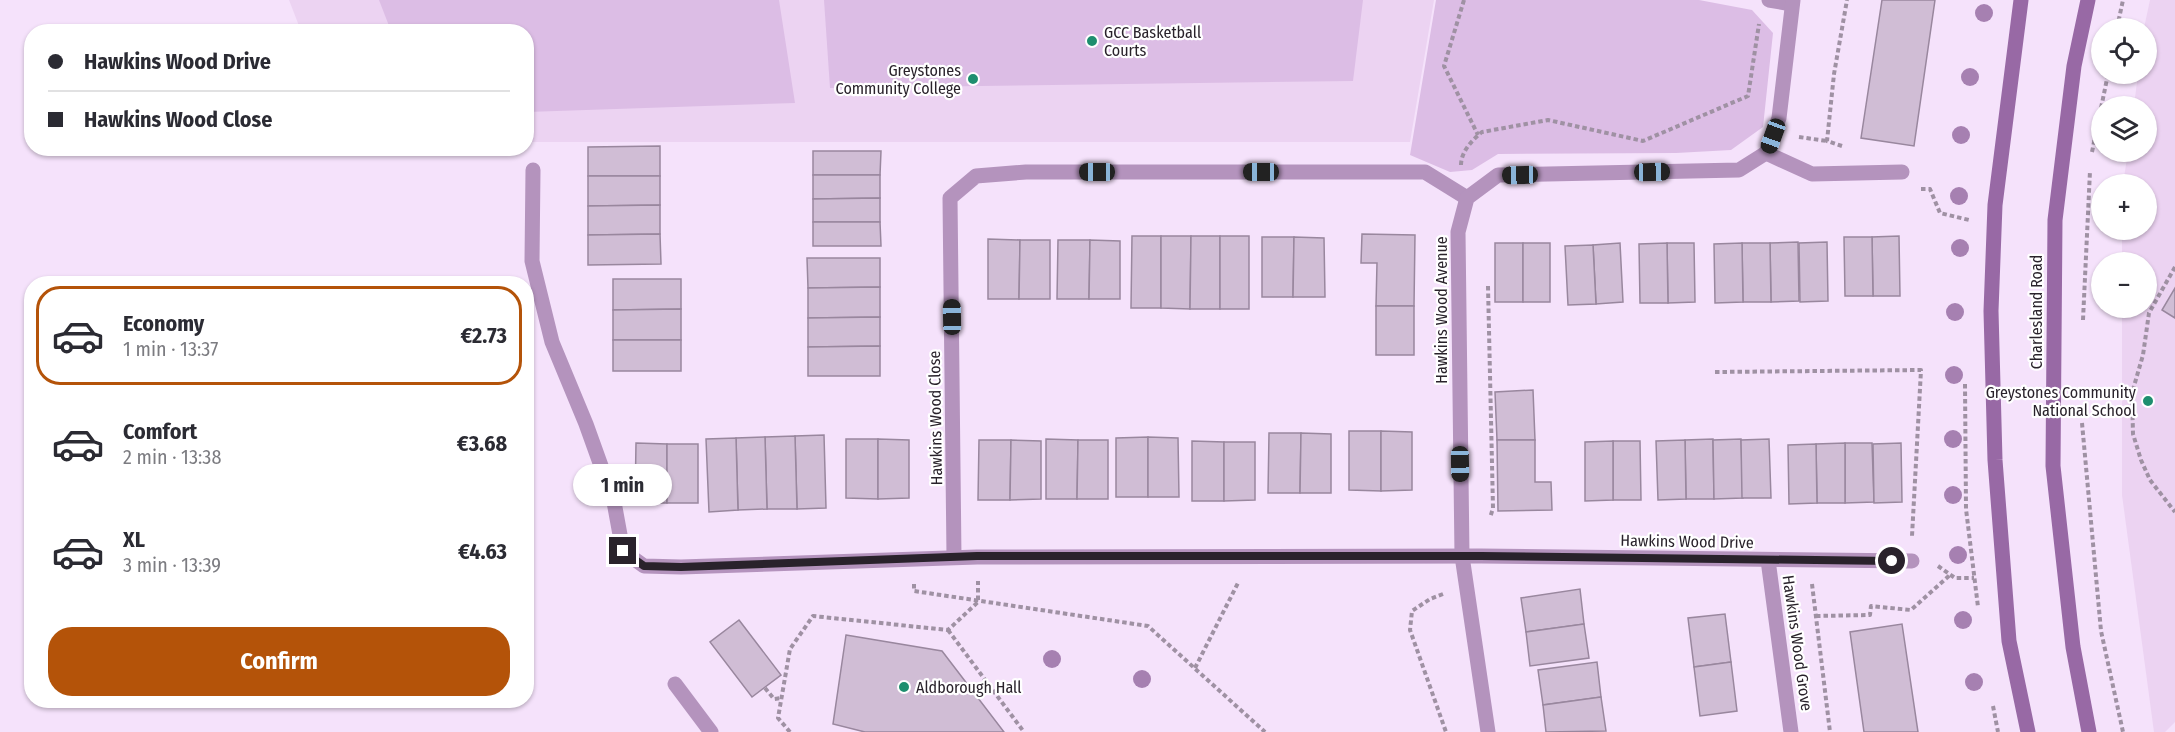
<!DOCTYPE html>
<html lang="en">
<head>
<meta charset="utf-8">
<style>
	body { margin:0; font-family:"Fira Sans Condensed",sans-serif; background:#f7f7f7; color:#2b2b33; height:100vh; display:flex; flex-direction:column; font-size:22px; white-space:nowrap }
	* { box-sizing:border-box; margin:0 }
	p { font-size:20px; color:#7c7c81 }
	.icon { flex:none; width:33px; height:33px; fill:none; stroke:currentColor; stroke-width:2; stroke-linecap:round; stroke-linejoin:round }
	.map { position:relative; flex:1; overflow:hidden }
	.panel { position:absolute; left:24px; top:276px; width:510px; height:432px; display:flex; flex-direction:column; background:#fff; border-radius:24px; box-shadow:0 2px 4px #0004 }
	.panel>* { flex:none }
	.top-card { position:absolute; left:24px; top:24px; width:510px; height:132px; border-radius:24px; box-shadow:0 2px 4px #0004; display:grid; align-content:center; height:132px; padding:0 24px; background:#fff }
	.tools { position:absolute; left:2091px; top:18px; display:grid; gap:12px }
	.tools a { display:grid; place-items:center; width:66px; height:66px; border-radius:50%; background:#fff; box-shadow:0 2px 4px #0004; font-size:30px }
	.end { position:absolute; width:27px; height:27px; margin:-14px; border:8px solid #29222b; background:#fff; box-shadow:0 0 0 3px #fff }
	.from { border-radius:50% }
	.bubble { position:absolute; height:42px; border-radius:21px; background:#fff; box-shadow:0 2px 4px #0004; font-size:20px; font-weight:700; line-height:42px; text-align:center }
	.car { position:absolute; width:18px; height:36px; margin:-18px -9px; border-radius:8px; box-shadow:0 0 4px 2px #0007; background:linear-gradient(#222 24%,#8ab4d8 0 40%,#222 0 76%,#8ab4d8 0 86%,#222 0) }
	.top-card b { display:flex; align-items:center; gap:21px; height:57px; font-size:22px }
	.top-card b+b { border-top:2px solid #e1e1e2 }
	.top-card i { width:15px; height:15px; background:#2b2b33 }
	ul { padding:10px 0 0; list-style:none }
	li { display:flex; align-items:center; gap:18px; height:99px; margin:0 12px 9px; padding:0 12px; border:3px solid transparent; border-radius:24px }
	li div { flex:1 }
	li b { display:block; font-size:22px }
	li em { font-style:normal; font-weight:700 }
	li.on { border-color:#b45309 }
	li>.icon { width:54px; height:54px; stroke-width:1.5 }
	.cta { display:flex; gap:12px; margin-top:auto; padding:12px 24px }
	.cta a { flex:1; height:69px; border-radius:24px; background:#b45309; color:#fff; font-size:24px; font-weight:700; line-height:69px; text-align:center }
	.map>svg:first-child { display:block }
	.built { fill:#ecd3f2 }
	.green { fill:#dcbde5 }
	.building { fill:#d0bdd5; stroke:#99879e; stroke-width:1.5 }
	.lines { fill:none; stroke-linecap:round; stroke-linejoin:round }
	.path { stroke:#9f91a3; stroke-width:4; stroke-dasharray:4.5 3; stroke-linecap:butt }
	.street { stroke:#b493bd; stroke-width:15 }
	.secondary { stroke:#9869a5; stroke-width:15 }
	.tree { fill:#a680b1 }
	.route { stroke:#29222b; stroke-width:8 }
	.poi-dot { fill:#1e8e6f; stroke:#fff; stroke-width:2 }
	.labels { text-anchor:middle; stroke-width:4.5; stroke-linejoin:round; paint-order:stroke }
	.poi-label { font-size:16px; fill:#29222b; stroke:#fff; text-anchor:start }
	.street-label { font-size:16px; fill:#29222b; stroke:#fff }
</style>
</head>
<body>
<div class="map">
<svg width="2175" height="732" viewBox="0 0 2175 732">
	<rect width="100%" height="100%" fill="#f5e2fb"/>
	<g class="built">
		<polygon points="289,0 1434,0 1410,142 527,142 526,32 301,31"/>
		<polygon points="2150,0 2175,0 2175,722 2165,732 2154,732 2122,495 2122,308 2146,308 2146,262 2122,262 2122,230 2146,230 2146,184 2123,184 2128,152 2146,152 2146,106 2134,106 2138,74 2146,74 2146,28 2144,28"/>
	</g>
	<g class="green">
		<polygon points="379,0 779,0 795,103 527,112 526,32 391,31"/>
		<polygon points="824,0 1363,0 1353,81 830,88"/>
		<polygon points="1436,0 1699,0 1752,10 1773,33 1763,127 1731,150 1676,153 1498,154 1472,170 1450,172 1410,155"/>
	</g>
	<g class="building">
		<polygon points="1882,0 1935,0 1914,146 1861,138"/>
		<polygon points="660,146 660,176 588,176 588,147"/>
		<polygon points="813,151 881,151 880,175 813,175"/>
		<polygon points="813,175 880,175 880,198 813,199"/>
		<polygon points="588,176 660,176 660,205 588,206"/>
		<polygon points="880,198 880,222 813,222 813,199"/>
		<polygon points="660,205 660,234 588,235 588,206"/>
		<polygon points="813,222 880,222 881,246 813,246"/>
		<polygon points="660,234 661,264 588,265 588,235"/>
		<polygon points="1362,234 1415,235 1414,306 1376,306 1377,263 1361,263"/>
		<polygon points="1132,236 1161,236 1161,308 1131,308"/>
		<polygon points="1161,236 1191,236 1190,309 1161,308"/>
		<polygon points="1191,236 1220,236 1220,309 1190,309"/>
		<rect x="1220" y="236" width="29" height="73"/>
		<polygon points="1899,236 1900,296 1873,296 1872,237"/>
		<polygon points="1262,237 1294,237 1293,297 1262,297"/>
		<polygon points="1294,237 1324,238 1325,297 1293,297"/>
		<polygon points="1844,237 1872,237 1873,296 1845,296"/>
		<polygon points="988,239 1020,240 1019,299 988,299"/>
		<polygon points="1020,240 1050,240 1050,299 1019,299"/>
		<polygon points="1058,240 1090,240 1089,299 1057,299"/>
		<polygon points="1090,240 1120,241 1120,299 1089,299"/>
		<polygon points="1798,242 1799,301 1771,302 1770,243"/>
		<polygon points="1827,242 1828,301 1800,302 1799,243"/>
		<rect x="1495" y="243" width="28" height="59"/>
		<rect x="1523" y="243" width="27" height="59"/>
		<polygon points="1620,243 1623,302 1596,304 1593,245"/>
		<polygon points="1667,243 1694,243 1695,302 1668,303"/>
		<polygon points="1667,243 1668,303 1640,303 1639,244"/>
		<polygon points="1742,243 1770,243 1771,302 1743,302"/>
		<polygon points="1742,243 1743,302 1715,303 1714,244"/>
		<polygon points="1593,245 1596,304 1568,305 1565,246"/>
		<polygon points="807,258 880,258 880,287 808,288"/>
		<polygon points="613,279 681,279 681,309 613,310"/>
		<polygon points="880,287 880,317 808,318 808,288"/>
		<polygon points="2175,288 2175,318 2162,310"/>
		<rect x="1376" y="306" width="38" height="49"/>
		<polygon points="681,309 681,340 613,340 613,310"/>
		<polygon points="880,317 880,346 808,347 808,318"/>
		<rect x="613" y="340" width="68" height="31"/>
		<polygon points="880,346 880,376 808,376 808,347"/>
		<polygon points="1533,390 1535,440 1497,440 1495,392"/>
		<polygon points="1349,431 1381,431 1381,491 1349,490"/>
		<polygon points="1381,431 1412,432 1412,490 1381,491"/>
		<polygon points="1269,433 1301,433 1300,493 1268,493"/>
		<polygon points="1301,433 1331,434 1331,493 1300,493"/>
		<polygon points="824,435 826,508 797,509 795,436"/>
		<polygon points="795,436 797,509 767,509 765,437"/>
		<polygon points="765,437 767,509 738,510 736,438"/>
		<polygon points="1148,437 1148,497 1116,497 1116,438"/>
		<polygon points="1148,437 1178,438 1179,497 1148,497"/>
		<polygon points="736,438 738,510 709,512 706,439"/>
		<polygon points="846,439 878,439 878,499 846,498"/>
		<polygon points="878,439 909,440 909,498 878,499"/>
		<polygon points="1046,439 1078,440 1077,499 1046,499"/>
		<polygon points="1713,439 1714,499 1686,499 1685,440"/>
		<polygon points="1741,439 1743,498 1714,499 1713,440"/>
		<polygon points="1769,439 1771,498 1742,498 1741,440"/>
		<polygon points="979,440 1011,440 1010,500 978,500"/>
		<polygon points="1011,440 1041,441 1041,499 1010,500"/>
		<polygon points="1078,440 1108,440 1108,499 1077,499"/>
		<polygon points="1497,440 1535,440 1535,482 1551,482 1552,510 1498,511"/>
		<polygon points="1685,440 1686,499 1658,500 1656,441"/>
		<polygon points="1192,441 1224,442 1224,501 1192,501"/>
		<polygon points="1613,441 1640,441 1641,500 1613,500"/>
		<polygon points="1613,441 1613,500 1585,501 1585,442"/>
		<polygon points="1224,442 1255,442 1255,500 1224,501"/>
		<polygon points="636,443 667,444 667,503 635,503"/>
		<polygon points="1845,443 1872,443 1874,502 1845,503"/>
		<polygon points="1845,443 1845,503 1817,503 1816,444"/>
		<polygon points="1901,443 1902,502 1874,503 1873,444"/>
		<rect x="667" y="444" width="31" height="59"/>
		<polygon points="1816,444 1817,503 1789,504 1788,445"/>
		<polygon points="1580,589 1584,624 1526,632 1521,598"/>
		<polygon points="1725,614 1731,662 1694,667 1688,618"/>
		<polygon points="739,620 781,675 752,697 710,642"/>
		<polygon points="1584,624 1589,658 1530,666 1526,632"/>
		<polygon points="1902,624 1918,732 1864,732 1850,632"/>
		<polygon points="846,635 942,651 1004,732 865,732 833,724"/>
		<polygon points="1597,662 1601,697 1543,705 1538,670"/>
		<polygon points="1731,662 1737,711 1700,716 1694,667"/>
		<polygon points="1601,697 1606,731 1546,732 1543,705"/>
	</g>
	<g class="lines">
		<g class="path">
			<polyline points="1464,0 1444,66 1478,135"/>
			<polyline points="2117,28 2123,0"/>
			<polyline points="1799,137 1827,141"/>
			<polyline points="1842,146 1827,141 1834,74 1847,0"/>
			<polyline points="2092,152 2108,74"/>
			<path d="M1461,165C1461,152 1472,140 1482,132L1548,120L1643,141L1748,96L1759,24"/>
			<polyline points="1921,189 1930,189 1940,213 1969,220"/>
			<polyline points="2175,267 2149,313 2143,355 2132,393 2133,434 2141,460 2150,480 2175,512"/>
			<polyline points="1488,286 1493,508 1490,518"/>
			<polyline points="2083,320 2090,171"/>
			<polyline points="1715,372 1921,370 1912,536"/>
			<polyline points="1965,384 1966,509 1978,607"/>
			<polyline points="2082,423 2101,631 2123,732"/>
			<polyline points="1938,566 1955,578 1974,578"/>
			<polyline points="914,584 914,591 1148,626 1265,732"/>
			<polyline points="1812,584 1830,732"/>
			<polyline points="1443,594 1430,599 1412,611 1410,630 1446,732"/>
			<polyline points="1816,616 1870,615 1871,606 1911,610 1950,575"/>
			<polyline points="948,630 1024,732"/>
			<polyline points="1195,668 1239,581"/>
			<polyline points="765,688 774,699 782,698"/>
			<polyline points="1993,706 1998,732"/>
			<polyline points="790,732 778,718 790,649 813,616 948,630 978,602 978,581"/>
		</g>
		<g class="street">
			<polyline points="1769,0 1792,4"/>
			<polyline points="1793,0 1779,118 1766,153 1812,174 1902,172"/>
			<polyline points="533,170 532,261 552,342 586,424 614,502 623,551 644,566 681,567 977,557 1481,556 1912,561"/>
			<polyline points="954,557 950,198 976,176 1026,172 1425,172 1467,198"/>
			<polyline points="1768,560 1791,732"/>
			<polyline points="675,684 711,732"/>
			<polyline points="1488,732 1462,556 1458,232 1467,198 1498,175 1739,170 1766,153"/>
		</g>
		<g class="secondary">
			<polyline points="2021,0 1995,205 1991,311 1995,460 2009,641 2028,732"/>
			<polyline points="2088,0 2074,66 2055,220 2053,466 2073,647 2089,732"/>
		</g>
	</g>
	<g class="tree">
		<circle cx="1984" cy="13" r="9"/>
		<circle cx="1970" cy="77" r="9"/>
		<circle cx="1961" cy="135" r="9"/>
		<circle cx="1959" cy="196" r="9"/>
		<circle cx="1960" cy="248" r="9"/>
		<circle cx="1955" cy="312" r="9"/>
		<circle cx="1954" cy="375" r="9"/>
		<circle cx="1953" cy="439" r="9"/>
		<circle cx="1953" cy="495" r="9"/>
		<circle cx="1958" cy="555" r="9"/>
		<circle cx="1963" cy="620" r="9"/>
		<circle cx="1052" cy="659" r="9"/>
		<circle cx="1142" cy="679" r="9"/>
		<circle cx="1974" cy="682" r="9"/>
	</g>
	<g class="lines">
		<polyline class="route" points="623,551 644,566 681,567 977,556 1481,556 1892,561"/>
	</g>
	<g class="poi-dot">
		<circle cx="1092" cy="41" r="6"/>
		<circle cx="973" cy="79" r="6"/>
		<circle cx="2148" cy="401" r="6"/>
		<circle cx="904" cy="687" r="6"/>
	</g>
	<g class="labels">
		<g class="poi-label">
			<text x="1104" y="38">GCC Basketball<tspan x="1104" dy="18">Courts</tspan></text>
			<text x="961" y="76" text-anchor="end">Greystones<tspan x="961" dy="18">Community College</tspan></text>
			<text x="2136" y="398" text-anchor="end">Greystones Community<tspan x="2136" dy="18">National School</tspan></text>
			<text x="916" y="693">Aldborough Hall</text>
		</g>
		<g class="street-label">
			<text transform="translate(1441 310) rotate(-90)" y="6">Hawkins Wood Avenue</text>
			<text transform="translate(2036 312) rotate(-90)" y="6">Charlesland Road</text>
			<text transform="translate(935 418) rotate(-91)" y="6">Hawkins Wood Close</text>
			<text transform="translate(1687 541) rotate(1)" y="6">Hawkins Wood Drive</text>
			<text transform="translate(1798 643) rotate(82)" y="6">Hawkins Wood Grove</text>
		</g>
	</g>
</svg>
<div class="tools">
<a><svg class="icon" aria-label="locate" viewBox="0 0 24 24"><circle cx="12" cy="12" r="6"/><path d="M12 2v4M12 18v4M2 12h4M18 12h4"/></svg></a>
<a><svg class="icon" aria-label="layers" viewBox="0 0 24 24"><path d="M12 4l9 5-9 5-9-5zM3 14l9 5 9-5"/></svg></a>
<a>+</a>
<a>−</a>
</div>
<i class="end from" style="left:1892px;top:561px"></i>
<i class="end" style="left:623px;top:551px"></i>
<div class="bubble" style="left:573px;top:464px;width:99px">1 min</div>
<i class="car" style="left:1773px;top:136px;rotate:200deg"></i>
<i class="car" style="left:1097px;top:172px;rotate:270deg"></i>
<i class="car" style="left:1261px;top:172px;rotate:270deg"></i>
<i class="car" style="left:1652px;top:172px;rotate:89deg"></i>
<i class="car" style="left:1520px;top:175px;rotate:269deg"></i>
<i class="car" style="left:952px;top:317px;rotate:359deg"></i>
<i class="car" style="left:1460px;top:464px;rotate:179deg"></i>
<div class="top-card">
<b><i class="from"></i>Hawkins Wood Drive</b>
<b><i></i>Hawkins Wood Close</b>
</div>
<section class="panel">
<ul>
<li class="on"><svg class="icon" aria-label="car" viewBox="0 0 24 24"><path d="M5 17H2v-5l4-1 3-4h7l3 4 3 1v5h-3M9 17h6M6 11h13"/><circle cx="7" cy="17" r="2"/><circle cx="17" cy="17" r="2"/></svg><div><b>Economy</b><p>1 min · 13:37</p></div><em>€2.73</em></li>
<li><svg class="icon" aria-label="car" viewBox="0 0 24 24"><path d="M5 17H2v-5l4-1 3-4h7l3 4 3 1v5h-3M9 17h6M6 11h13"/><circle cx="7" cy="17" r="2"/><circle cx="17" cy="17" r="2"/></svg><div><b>Comfort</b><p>2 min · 13:38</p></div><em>€3.68</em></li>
<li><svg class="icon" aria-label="car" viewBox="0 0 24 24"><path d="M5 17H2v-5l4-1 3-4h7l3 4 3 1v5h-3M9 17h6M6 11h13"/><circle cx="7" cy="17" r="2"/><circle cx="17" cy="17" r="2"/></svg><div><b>XL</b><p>3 min · 13:39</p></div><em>€4.63</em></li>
</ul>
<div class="cta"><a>Confirm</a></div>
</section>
</div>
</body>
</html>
